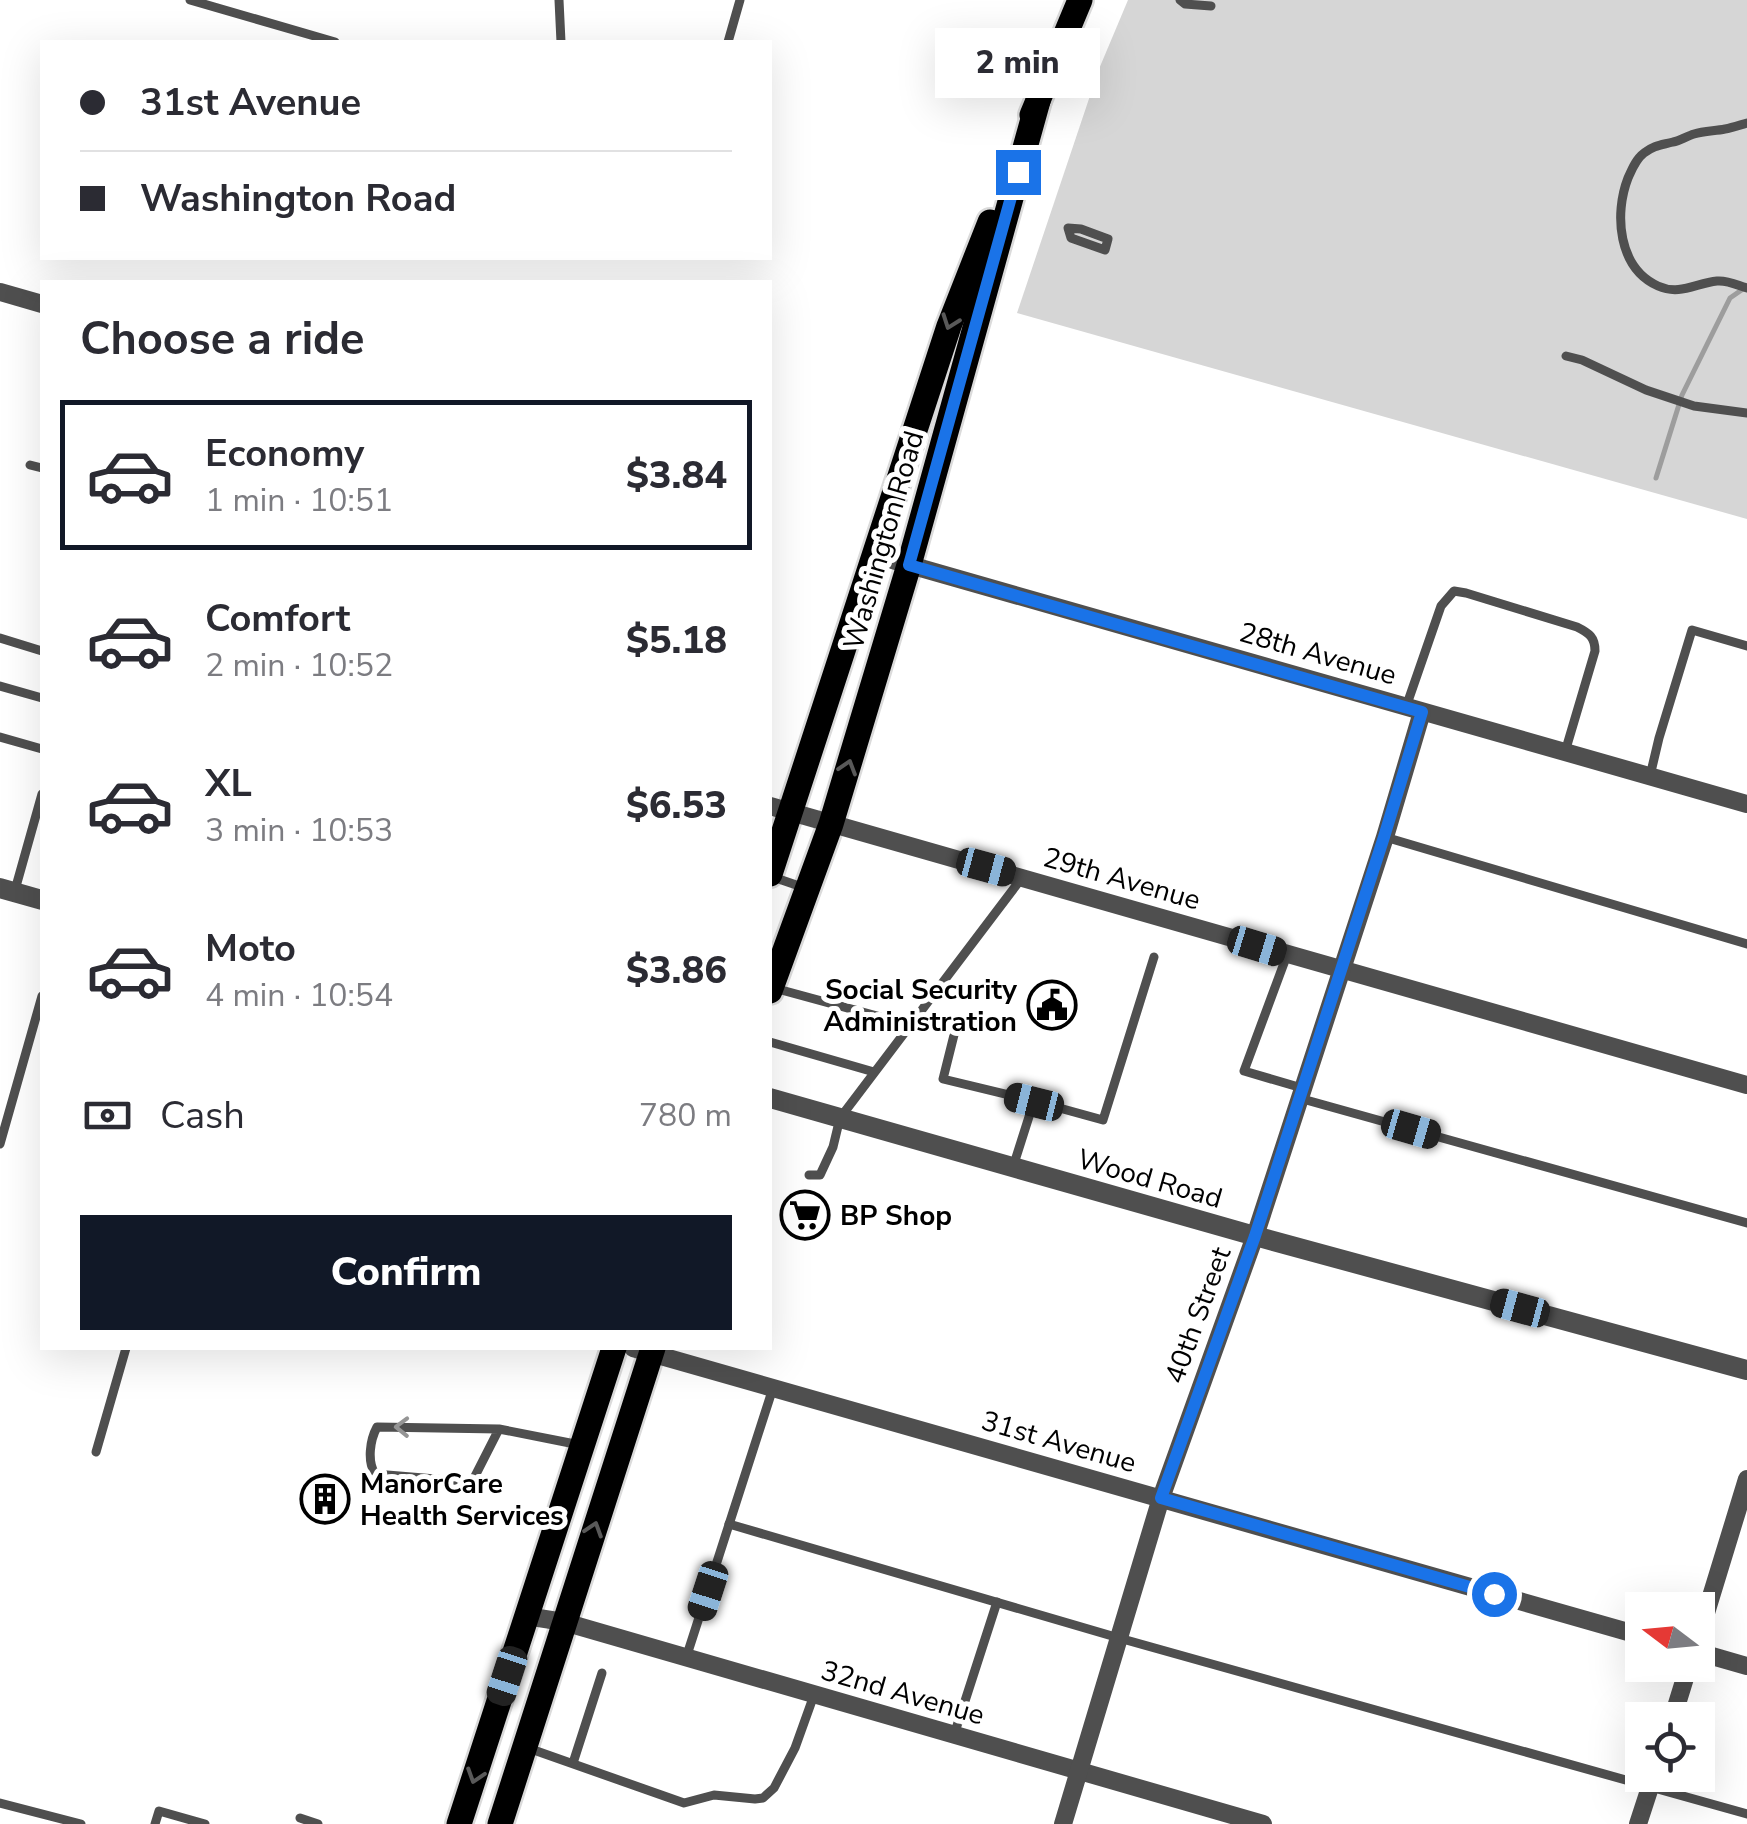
<!DOCTYPE html>
<html lang="en">
<head>
<meta charset="utf-8">
<style>
	body { margin:0; font-family:"Nunito Sans",sans-serif; background:#f7f7f7; color:#2b2b33; height:100vh; display:flex; flex-direction:column; font-size:38px; white-space:nowrap }
	* { box-sizing:border-box; margin:0 }
	p { font-size:32px; color:#7c7c81 }
	.icon { flex:none; width:55px; height:55px; fill:none; stroke:currentColor; stroke-width:2; stroke-linecap:round; stroke-linejoin:round }
	.map { position:relative; flex:1; overflow:hidden }
	.panel { position:absolute; left:40px; top:280px; width:732px; height:1070px; display:flex; flex-direction:column; background:#fff; border-radius:0px; box-shadow:0 10px 40px #0002 }
	.panel>* { flex:none }
	.guide { position:absolute; left:40px; top:40px; width:732px; height:220px; border-radius:0px; box-shadow:0 10px 40px #0002; display:grid; align-content:center; height:220px; padding:0 40px; background:#fff }
	.needle { width:65px; rotate:286deg }
	.tools { position:absolute; left:1625px; top:1592px; display:grid; gap:20px }
	.tools a { display:grid; place-items:center; width:90px; height:90px; border-radius:0px; background:#fff; box-shadow:0 10px 40px #0002; font-size:50px }
	.end { position:absolute; width:45px; height:45px; margin:-22px; border:12px solid #1a73e8; background:#fff; box-shadow:0 0 0 5px #fff }
	.from { border-radius:50% }
	.bubble { position:absolute; height:70px; border-radius:0px; background:#fff; box-shadow:0 10px 40px #0002; font-size:32px; font-weight:800; line-height:70px; text-align:center }
	.car { position:absolute; width:30px; height:60px; margin:-30px -15px; border-radius:12px; box-shadow:0 0 8px 2px #0007; background:linear-gradient(#222 24%,#8ab4d8 0 40%,#222 0 76%,#8ab4d8 0 86%,#222 0) }
	.guide b { display:flex; align-items:center; gap:35px; height:95px; font-size:38px }
	.guide b+b { border-top:2px solid #e1e1e2 }
	.guide i { width:25px; height:25px; background:#2b2b33 }
	ul { padding:0; list-style:none }
	li { display:flex; align-items:center; gap:30px; height:150px; margin:0 20px 15px; padding:0 20px; border:5px solid transparent; border-radius:0px }
	li div { flex:1 }
	li b { display:block; font-size:38px }
	li em { font-style:normal; font-weight:800 }
	li.on { border-color:#111827 }
	li>.icon { width:90px; height:90px; stroke-width:1.5 }
	h2 { padding:0 40px; font-size:45px; line-height:120px }
	.pay { display:flex; align-items:center; gap:25px; height:110px; padding:0 40px; font-size:38px }
	.pay p { margin-inline-start:auto }
	.primary-button { display:flex; gap:20px; margin-top:auto; padding:20px 40px }
	.primary-button a { flex:1; height:115px; border-radius:0px; background:#111827; color:#fff; font-size:40px; font-weight:800; line-height:115px; text-align:center }
	.map>svg:first-child { display:block }
	.green { fill:#d6d6d6 }
	.lines { fill:none; stroke-linecap:round; stroke-linejoin:round }
	.stream { stroke:#9d9d9d; stroke-width:5 }
	.primary-casing { stroke:#dbdbdb; stroke-width:30 }
	.service { stroke:#4f4f4f; stroke-width:9 }
	.minor { stroke:#4f4f4f; stroke-width:18 }
	.tertiary { stroke:#4f4f4f; stroke-width:20 }
	.primary { stroke:#000; stroke-width:25 }
	.oneway { stroke:#595959 }
	.oneway2 { stroke:#959595 }
	.route { stroke:#1a73e8; stroke-width:12 }
	.labels { text-anchor:middle; stroke-width:10; stroke-linejoin:round; paint-order:stroke }
	.street-label { font-size:28px; fill:#000; stroke:#fff }
	.poi-label { font-size:28px; font-weight:bold; fill:#000; stroke:#fff; text-anchor:start }
</style>
</head>
<body>
<div class="map">
<svg width="1747" height="1824" viewBox="0 0 1747 1824">
	<rect width="100%" height="100%" fill="#fff"/>
	<polygon class="green" points="1128,0 1747,0 1747,519 1017,313 1099,69"/>
	<g class="lines">
		<polyline class="stream" points="1656,478 1682,395 1730,298 1743,289"/>
		<g class="primary-casing">
			<g id="primary">
				<polyline points="1032,115 1080,0"/>
				<polyline points="770,874 949,326 990,222"/>
				<polyline points="770,991 831,824 909,565 1038,101"/>
				<polyline points="459,1824 614,1348"/>
				<polyline points="500,1824 653,1348"/>
			</g>
		</g>
		<g class="service">
			<polyline points="190,0 335,42"/>
			<polyline points="559,0 561,42"/>
			<polyline points="1180,0 1185,4 1211,6"/>
			<polyline points="728,42 740,0"/>
			<path d="M1747,123C1740,125 1732,128 1725,129C1715,131 1704,131 1694,134C1687,136 1680,141 1673,142C1662,145 1654,145 1644,153C1636,159 1632,169 1628,178C1614,214 1618,268 1658,286C1680,296 1696,283 1717,281C1728,280 1737,285 1747,288"/>
			<polygon points="1068,228 1081,229 1108,239 1105,250 1071,238"/>
			<polyline points="1566,356 1582,360 1646,390 1694,406 1747,413"/>
			<polyline points="30,465 42,468"/>
			<polyline points="0,638 42,651"/>
			<polyline points="0,686 42,698"/>
			<path d="M1406,707L1441,606L1454,591L1466,593L1577,627C1589,633 1595,637 1595,651L1565,752"/>
			<polyline points="0,737 42,749"/>
			<polyline points="1650,776 1659,738 1692,630 1747,646"/>
			<polyline points="1385,837 1747,944"/>
			<polyline points="773,877 805,888"/>
			<polyline points="15,890 42,794"/>
			<polyline points="1287,955 1244,1071 1302,1088"/>
			<polyline points="774,988 910,1025"/>
			<polyline points="954,1035 943,1079 1034,1101"/>
			<polyline points="770,1042 874,1072"/>
			<polyline points="1299,1098 1747,1223"/>
			<polyline points="0,1144 42,996"/>
			<polyline points="1013,1167 1034,1101 1103,1120 1154,957"/>
			<polyline points="809,1175 820,1175 833,1147 840,1118 1021,879"/>
			<path d="M499,1429L472,1482L375,1474C367,1461 370,1440 377,1427L499,1429L580,1445"/>
			<polyline points="96,1452 126,1348"/>
			<polyline points="729,1524 1119,1638 1747,1814"/>
			<polyline points="686,1658 773,1388"/>
			<polyline points="954,1735 997,1602"/>
			<polyline points="528,1748 684,1803 714,1795 755,1799 763,1798 774,1788 795,1748 814,1695"/>
			<polyline points="573,1763 602,1673"/>
			<polyline points="0,1803 81,1824"/>
			<polyline points="300,1818 318,1824"/>
			<polyline points="155,1824 159,1811 205,1824"/>
		</g>
		<g class="minor">
			<polyline points="0,292 42,304"/>
			<polyline points="875,555 1747,804"/>
			<polyline points="770,806 1747,1085"/>
			<polyline points="633,1348 1642,1636"/>
			<polyline points="526,1616 564,1622 1263,1824"/>
			<polyline points="1698,1639 1747,1479"/>
			<polyline points="1698,1652 1747,1666"/>
			<polyline points="1672,1720 1689,1665"/>
			<polyline points="1063,1824 1161,1498 1255,1236 1385,837 1422,712"/>
			<polyline points="1638,1824 1654,1775"/>
		</g>
		<g class="tertiary">
			<polyline points="0,888 42,900"/>
			<polyline points="770,1098 1255,1236 1747,1370"/>
		</g>
		<use href="#primary" class="primary"/>
	</g>
	<defs><path id="oneway-chevron" d="M-2-3.5L2.5 0L-2 3.5" fill="none" stroke-width="1.6" stroke-linecap="round" stroke-linejoin="round" transform="scale(2.5)"/></defs>
	<g class="oneway">
		<use href="#oneway-chevron" transform="translate(950 322) rotate(110)"/>
		<use href="#oneway-chevron" transform="translate(848 767) rotate(-73)"/>
		<use href="#oneway-chevron" transform="translate(594 1529) rotate(-72)"/>
		<use href="#oneway-chevron" transform="translate(475 1776) rotate(108)"/>
	</g>
	<use class="oneway2" href="#oneway-chevron" transform="translate(402 1427) rotate(-179)"/>
	<g class="lines">
		<polyline class="route" points="1018,172 909,565 1422,712 1384,837 1255,1236 1161,1498 1494,1594"/>
	</g>
	<defs>
		<g id="civic-ring" transform="scale(2.5)"><circle r="9.5" fill="#fff" stroke="#000" stroke-width="1.5"/><path d="M-.6-6.5H3V-4.5H.6V-3L4-1V1h2V6H-6V1h2V-1L-.6-3ZM-1.2 2.5V6h2.4V2.5Z" fill="#000"/></g>
		<g id="supermarket-ring" transform="scale(2.5)"><circle r="9.5" fill="#fff" stroke="#000" stroke-width="1.5"/><path d="M-6-5.5h2.5l.6 2H6L4.5 2H-2.5L-4.4-4H-6ZM-1.5 3.2a1.3 1.3 0 1 0 .1 0ZM3 3.2a1.3 1.3 0 1 0 .1 0Z" fill="#000"/></g>
		<g id="building-ring" transform="scale(2.5)"><circle r="9.5" fill="#fff" stroke="#000" stroke-width="1.5"/><path d="M-4-6H4V6H1V3H-1V6H-4ZM-2.5-4.3h1.7v1.8h-1.7ZM.8-4.3h1.7v1.8H.8ZM-2.5-1h1.7V.8h-1.7ZM.8-1h1.7V.8H.8Z" fill="#000"/></g>
	</defs>
	<g fill-rule="evenodd">
		<use href="#civic-ring" x="1052" y="1005"/>
		<use href="#supermarket-ring" x="805" y="1215"/>
		<use href="#building-ring" x="325" y="1499"/>
	</g>
	<g class="labels">
		<g class="street-label">
			<text transform="translate(883 540) rotate(-74)" y="10">Washington Road</text>
			<text transform="translate(1318 653) rotate(16)" y="10">28th Avenue</text>
			<text transform="translate(1122 878) rotate(16)" y="10">29th Avenue</text>
			<text transform="translate(1150 1178) rotate(16)" y="10">Wood Road</text>
			<text transform="translate(1197 1315) rotate(-70)" y="10">40th Street</text>
			<text transform="translate(1059 1441) rotate(16)" y="10">31st Avenue</text>
			<text transform="translate(903 1692) rotate(16)" y="10">32nd Avenue</text>
		</g>
		<g class="poi-label">
			<text x="1017" y="999" text-anchor="end">Social Security<tspan x="1017" dy="32">Administration</tspan></text>
			<text x="840" y="1225">BP Shop</text>
			<text x="360" y="1493">ManorCare<tspan x="360" dy="32">Health Services</tspan></text>
		</g>
	</g>
</svg>
<div class="tools">
<a><svg class="needle" viewBox="-14 -14 28 28"><path d="M0-13l5 13h-10z" fill="#e53935"/><path d="M0 13l5-13h-10z" fill="#7c7c81"/></svg></a>
<a><svg class="icon" aria-label="locate" viewBox="0 0 24 24"><circle cx="12" cy="12" r="6"/><path d="M12 2v4M12 18v4M2 12h4M18 12h4"/></svg></a>
</div>
<i class="end from" style="left:1494px;top:1594px"></i>
<i class="end" style="left:1018px;top:172px"></i>
<div class="bubble" style="left:935px;top:28px;width:165px">2 min</div>
<i class="car" style="left:986px;top:867px;rotate:105deg"></i>
<i class="car" style="left:1257px;top:946px;rotate:107deg"></i>
<i class="car" style="left:1034px;top:1102px;rotate:284deg"></i>
<i class="car" style="left:1411px;top:1129px;rotate:106deg"></i>
<i class="car" style="left:1520px;top:1308px;rotate:285deg"></i>
<i class="car" style="left:708px;top:1591px;rotate:198deg"></i>
<i class="car" style="left:507px;top:1676px;rotate:198deg"></i>
<div class="guide">
<b><i class="from"></i>31st Avenue</b>
<b><i></i>Washington Road</b>
</div>
<section class="panel">
<h2>Choose a ride</h2>
<ul>
<li class="on"><svg class="icon" aria-label="car" viewBox="0 0 24 24"><path d="M5 17H2v-5l4-1 3-4h7l3 4 3 1v5h-3M9 17h6M6 11h13"/><circle cx="7" cy="17" r="2"/><circle cx="17" cy="17" r="2"/></svg><div><b>Economy</b><p>1 min · 10:51</p></div><em>$3.84</em></li>
<li><svg class="icon" aria-label="car" viewBox="0 0 24 24"><path d="M5 17H2v-5l4-1 3-4h7l3 4 3 1v5h-3M9 17h6M6 11h13"/><circle cx="7" cy="17" r="2"/><circle cx="17" cy="17" r="2"/></svg><div><b>Comfort</b><p>2 min · 10:52</p></div><em>$5.18</em></li>
<li><svg class="icon" aria-label="car" viewBox="0 0 24 24"><path d="M5 17H2v-5l4-1 3-4h7l3 4 3 1v5h-3M9 17h6M6 11h13"/><circle cx="7" cy="17" r="2"/><circle cx="17" cy="17" r="2"/></svg><div><b>XL</b><p>3 min · 10:53</p></div><em>$6.53</em></li>
<li><svg class="icon" aria-label="car" viewBox="0 0 24 24"><path d="M5 17H2v-5l4-1 3-4h7l3 4 3 1v5h-3M9 17h6M6 11h13"/><circle cx="7" cy="17" r="2"/><circle cx="17" cy="17" r="2"/></svg><div><b>Moto</b><p>4 min · 10:54</p></div><em>$3.86</em></li>
</ul>
<div class="pay"><svg class="icon" aria-label="cash" viewBox="0 0 24 24"><path d="M3 7h18v10H3z"/><circle cx="12" cy="12" r="2"/></svg>Cash<p>780 m</p></div>
<div class="primary-button"><a>Confirm</a></div>
</section>
</div>
</body>
</html>
